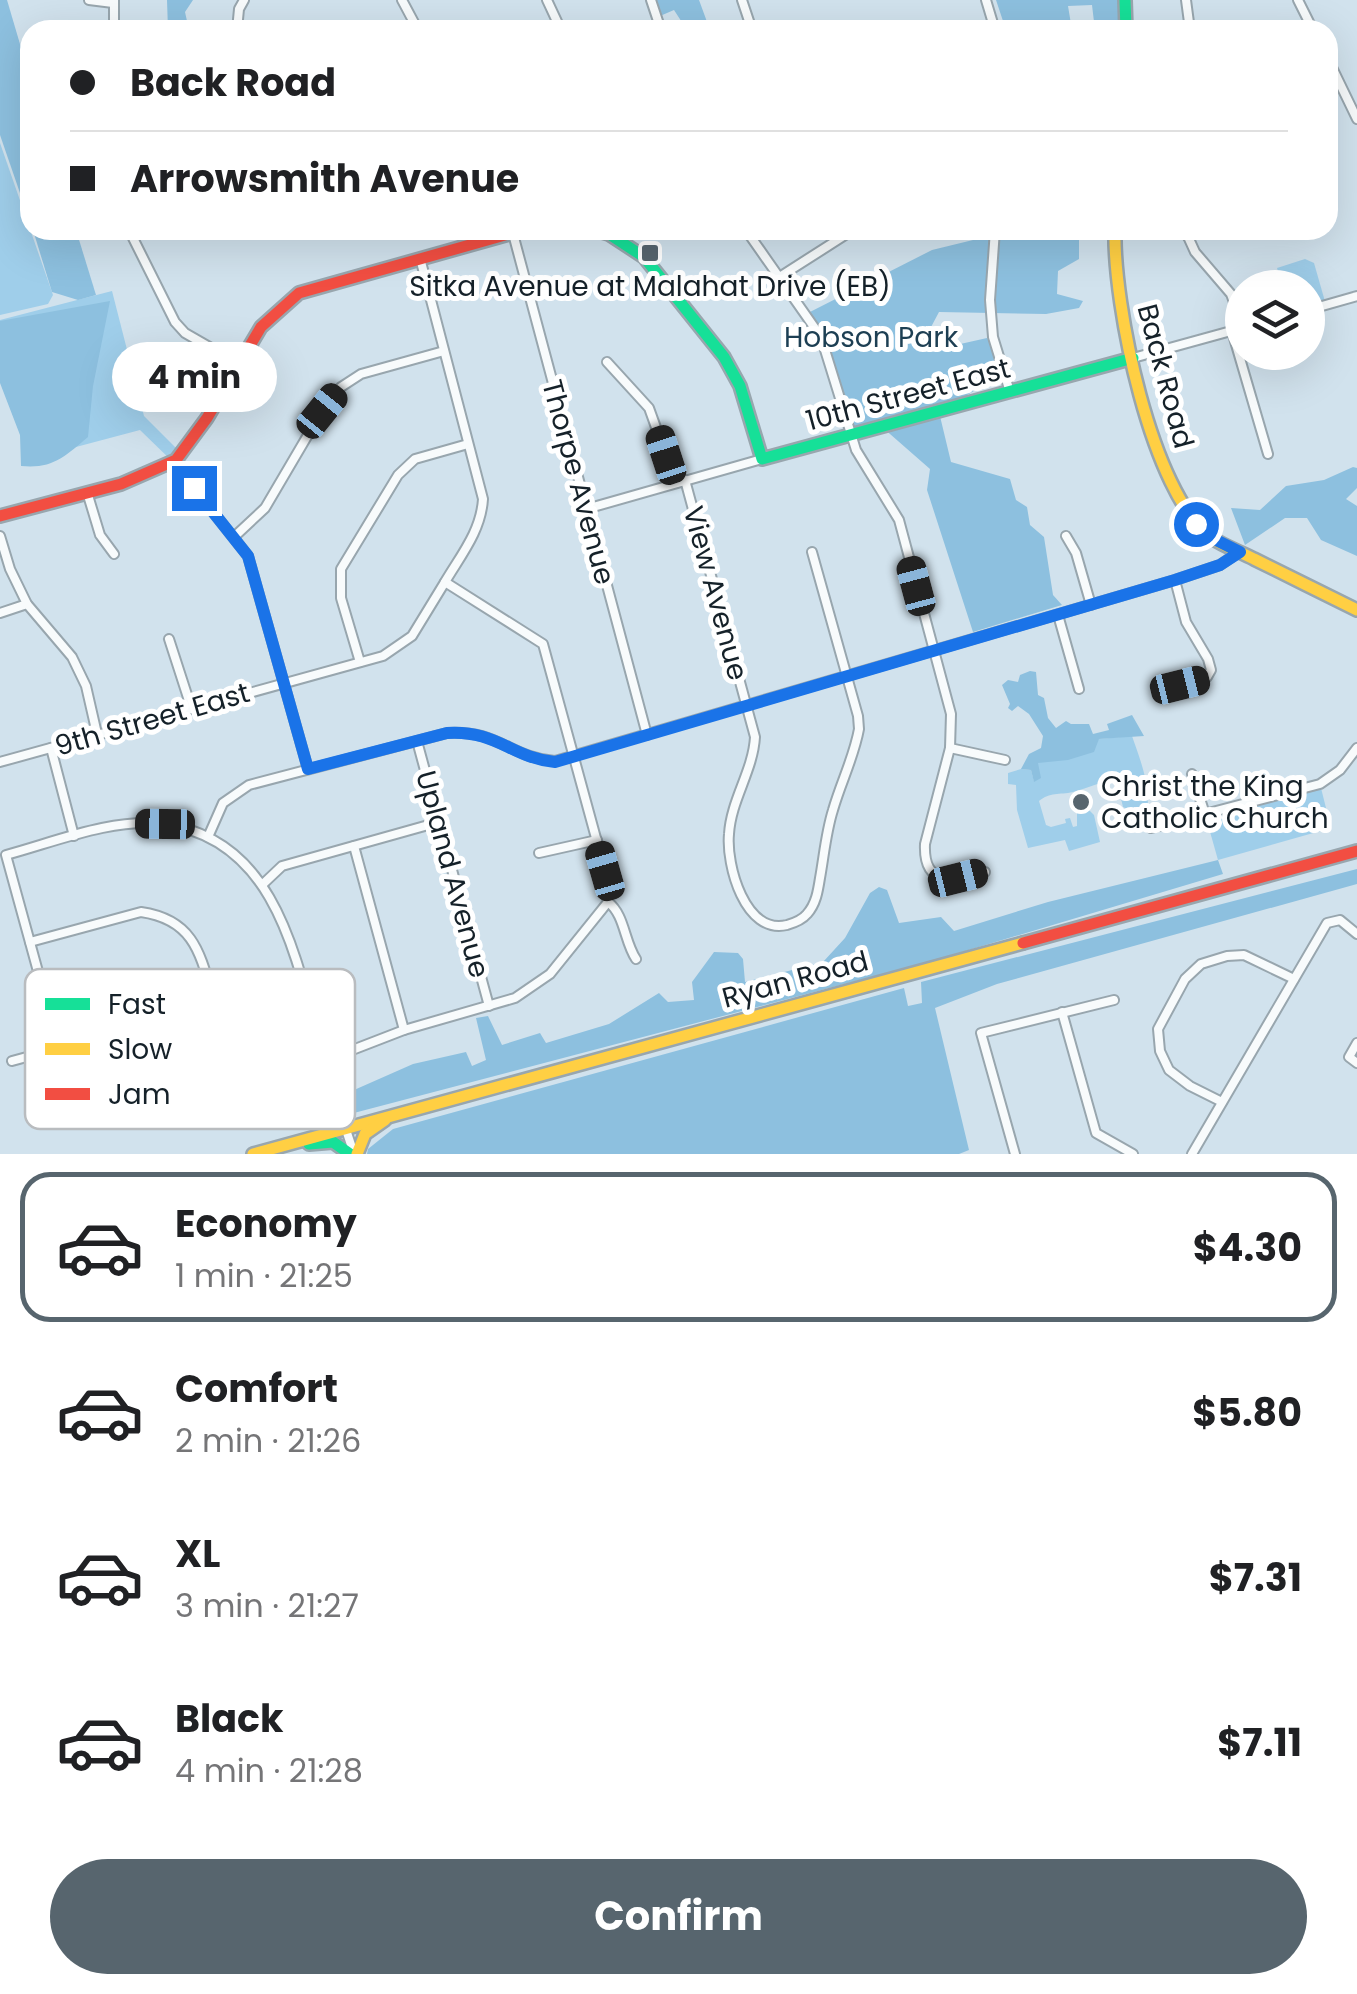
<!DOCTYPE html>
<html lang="en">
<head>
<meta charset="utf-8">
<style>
	body { margin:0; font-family:Poppins,sans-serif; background:#f2f2f2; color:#202124; height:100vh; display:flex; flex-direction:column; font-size:38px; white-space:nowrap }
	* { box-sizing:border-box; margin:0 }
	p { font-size:32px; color:#757577 }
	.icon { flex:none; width:55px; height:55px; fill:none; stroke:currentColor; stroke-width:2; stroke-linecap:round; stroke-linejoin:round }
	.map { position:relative; height:1154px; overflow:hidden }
	.drawer { display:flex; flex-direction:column; background:#fff; flex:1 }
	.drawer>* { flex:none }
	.top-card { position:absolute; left:20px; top:20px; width:1318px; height:220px; border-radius:30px; box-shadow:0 10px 40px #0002; display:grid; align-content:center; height:220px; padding:0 50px; background:#fff }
	.tools { position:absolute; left:1225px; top:270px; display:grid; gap:20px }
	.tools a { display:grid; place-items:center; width:100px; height:100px; border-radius:50%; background:#fff; box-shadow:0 10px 40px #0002; font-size:50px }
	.end { position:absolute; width:45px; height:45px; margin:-22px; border:12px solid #1a73e8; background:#fff; box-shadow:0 0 0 5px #fff }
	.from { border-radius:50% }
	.bubble { position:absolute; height:70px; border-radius:35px; background:#fff; box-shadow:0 10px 40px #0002; font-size:32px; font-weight:700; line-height:70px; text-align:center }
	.car { position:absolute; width:30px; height:60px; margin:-30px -15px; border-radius:12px; box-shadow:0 0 8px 2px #0007; background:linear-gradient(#222 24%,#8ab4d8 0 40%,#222 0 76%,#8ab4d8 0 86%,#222 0) }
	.top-card b { display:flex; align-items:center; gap:35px; height:95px; font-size:38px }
	.top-card b+b { border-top:2px solid #e0e0e0 }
	.top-card i { width:25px; height:25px; background:#202124 }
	ul { padding:18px 0 0; list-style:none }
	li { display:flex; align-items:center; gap:30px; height:150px; margin:0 20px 15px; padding:0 30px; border:5px solid transparent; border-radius:30px }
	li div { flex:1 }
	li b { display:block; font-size:38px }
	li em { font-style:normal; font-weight:700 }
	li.active { border-color:#57656e }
	li>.icon { width:90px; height:90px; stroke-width:1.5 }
	.action { display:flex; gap:20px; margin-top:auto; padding:20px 50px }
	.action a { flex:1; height:115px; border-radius:60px; background:#57656e; color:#fff; font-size:40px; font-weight:700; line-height:115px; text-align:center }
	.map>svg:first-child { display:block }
	.green { fill:#9fceea }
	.forest { fill:#8dc0df }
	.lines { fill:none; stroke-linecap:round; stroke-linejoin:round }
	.street-casing { stroke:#98a6ae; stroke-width:12 }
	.fast-casing { stroke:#98a6ae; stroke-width:16 }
	.slow-casing { stroke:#98a6ae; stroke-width:16 }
	.jam-casing { stroke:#98a6ae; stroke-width:16 }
	.street { stroke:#f8fbfc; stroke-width:8 }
	.fast { stroke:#16e098; stroke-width:11 }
	.slow { stroke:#ffcf43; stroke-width:11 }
	.jam { stroke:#f24e42; stroke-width:11 }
	.route { stroke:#1a73e8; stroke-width:12 }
	.poi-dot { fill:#57656e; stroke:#fff; stroke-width:4 }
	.labels { text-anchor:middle; stroke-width:10; stroke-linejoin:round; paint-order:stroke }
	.poi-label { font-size:28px; fill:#152129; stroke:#fff }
	.park-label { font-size:28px; fill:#1d3f53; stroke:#fff }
	.street-label { font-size:28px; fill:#152129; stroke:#fff }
	.key { fill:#fff; stroke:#b9bcbf; stroke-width:2.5 }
	.key-label { font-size:28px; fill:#152129 }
</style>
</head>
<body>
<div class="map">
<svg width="1357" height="1154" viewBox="0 0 1357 1154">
	<rect width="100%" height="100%" fill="#d1e2ed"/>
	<g class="green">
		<polygon points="0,143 53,295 48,304 0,315"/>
		<polygon points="1305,259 1314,263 1326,305 1308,310 1308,288 1283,287 1277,268"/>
		<polygon points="112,291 144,416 181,453 174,463 140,430 27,460 0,358 0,320"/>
		<path d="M1132,736C1140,759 1154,794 1145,817L1123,807L1116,778C1102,782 1087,788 1073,792C1059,795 1050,792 1039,801L1046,825L1051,827L1066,823L1065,819L1070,818L1073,827L1077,826V810L1087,808L1094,815L1100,842L1069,851L1065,840L1028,848L1017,810L1016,785L1008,784V773L1021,769L1031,770L1034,781L1037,763L1099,739Z"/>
		<polygon points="1320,784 1331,828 1218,860 1205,814"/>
	</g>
	<g class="forest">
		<polygon points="0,0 7,0 30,78 30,222 0,135"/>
		<polygon points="167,0 193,0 185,12 189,30 168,30"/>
		<polygon points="656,0 699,0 710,30 687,30 674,10 660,16"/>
		<polygon points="996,0 1120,0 1120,30 1095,30 1092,5 1068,6 1072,30 1006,30"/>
		<polygon points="33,230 76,230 96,295 78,300 52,292"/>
		<polygon points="973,230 1079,230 1079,259 1058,271 1057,294 1083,301 1079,308 1046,314 939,312 930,329 938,349 987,338 1000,358 992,380 939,412 951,462 1010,479 1016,500 1027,507 1030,525 1044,537 1053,595 1062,605 973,632 927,490 930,469 882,427 851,435 830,361 806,314 932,250 973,240"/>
		<path d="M110,301L93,386L88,437C64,457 53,469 21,466L20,435L0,383V321Z"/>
		<polygon points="1353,467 1357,468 1357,488 1346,499 1357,506 1357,556 1321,540 1307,518 1285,518 1245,545 1231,508 1260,510 1286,486 1324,480"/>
		<polygon points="1030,671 1036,672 1038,695 1044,698 1048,718 1056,728 1066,721 1071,724 1089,724 1093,734 1109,730 1107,724 1132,715 1144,736 1099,739 1094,752 1068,760 1038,763 1041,778 1034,782 1031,770 1021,769 1029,754 1041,748 1043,736 1029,714 1018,706 1012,711 1008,708 1010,704 1002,685 1008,680 1018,682 1020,675"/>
		<polygon points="1218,860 1223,874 932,961 350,1114 345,1094 413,1064 466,1052 472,1066 486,1060 476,1018 488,1016 502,1045 540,1033 546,1043 609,1024 659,993 668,1002 694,1000 692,982 714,952 738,953 743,959 745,982 823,962 845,938 870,893 879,887 887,890 899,923 941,917 954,931 1048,902"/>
		<polygon points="1357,869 1357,884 997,984 935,1008 969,1150 959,1154 367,1154 368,1149 393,1129 904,988 908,1006 922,1003 921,982"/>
	</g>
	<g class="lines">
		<g class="street-casing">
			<g id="street">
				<polyline points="89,0 113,3"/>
				<polyline points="114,0 114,30"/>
				<polyline points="402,0 418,30"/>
				<polyline points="547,0 561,30"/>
				<polyline points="651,0 661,30"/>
				<polyline points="742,0 752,30"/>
				<polyline points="986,0 995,30"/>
				<polyline points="1186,0 1190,30"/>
				<polyline points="1298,0 1313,30"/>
				<polyline points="237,30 239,9 244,0"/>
				<polyline points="1328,59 1357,119"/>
				<polyline points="129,230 175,322 185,333 239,364"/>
				<polyline points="512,230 647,735"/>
				<path d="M746,230L821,337L856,450L899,520L951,714L950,748L925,844C923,888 954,880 985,872"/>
				<polyline points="995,230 990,300 993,337 1010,392"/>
				<polyline points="1185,230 1195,252 1231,294 1242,324"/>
				<polyline points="1187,236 1204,230"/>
				<path d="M420,258L483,499C481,531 461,555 445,582L543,644L605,871L608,902C625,915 624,941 636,959"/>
				<polyline points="781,276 853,230"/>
				<polyline points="1308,310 1357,296"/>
				<polyline points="1232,331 1268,454"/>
				<polyline points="1133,358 1242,328"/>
				<polyline points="607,362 649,408 676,483"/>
				<polyline points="174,463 248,556 308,769"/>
				<path d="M685,480L755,737C753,771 731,800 729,834C726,865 745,935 787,925C794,923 802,920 807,914C816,904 818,891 820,878C824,856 826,832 833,810C841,782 854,757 859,729L858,716L812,552"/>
				<polyline points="87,492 100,535 114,554"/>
				<polyline points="586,509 762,459"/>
				<polyline points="0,536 10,569 27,604 72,657 86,686 97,734"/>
				<polyline points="1066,536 1076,553 1091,605"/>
				<polyline points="234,537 265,508 322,411 341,387 361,374 444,351"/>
				<polyline points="1175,580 1186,622 1208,659 1211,670 1207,677 1180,685"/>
				<polyline points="0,613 27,604"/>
				<polyline points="1058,615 1079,689"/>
				<polyline points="169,639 191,707"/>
				<polyline points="360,662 341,598 341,569 398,475 415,459 468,444"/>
				<polyline points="417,741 489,1006"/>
				<polyline points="51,748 74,836"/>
				<polyline points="950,748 1005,760"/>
				<polyline points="0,762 383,656 412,636 445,582"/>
				<polyline points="1192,774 1205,814"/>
				<polyline points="1151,828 1320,784 1340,770 1357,748"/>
				<path d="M208,837L223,803L249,785L447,733C498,729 510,758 555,761L1175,580L1220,565L1239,552"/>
				<polyline points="354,846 404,1030"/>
				<polyline points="539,853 597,840"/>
				<polyline points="263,884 282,866 439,822"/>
				<path d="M30,942L141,912C197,920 201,958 215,1005"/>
				<polyline points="1062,1012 1096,1133 1133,1154"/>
				<polyline points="1357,1043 1349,1057 1357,1063"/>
				<path d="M59,1048L6,855C55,842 111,818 163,824C277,838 297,961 321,1052C331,1086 343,1120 354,1154"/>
				<polyline points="12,1061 303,982"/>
				<polyline points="285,1076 404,1030 515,998 550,974 608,902"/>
				<polyline points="1222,1102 1190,1086 1169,1070 1160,1051 1158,1029 1185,979 1201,964 1227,956 1244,955 1294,979"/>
				<polyline points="1015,1154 981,1033 1114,1000"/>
				<polyline points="1192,1154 1327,923 1340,920 1357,934"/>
			</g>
		</g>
		<g class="fast-casing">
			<g id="fast">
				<polyline points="1125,0 1126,30"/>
				<polyline points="596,230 609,234 644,257 724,357 740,386 762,459 1133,358"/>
				<polyline points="309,1144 333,1142 350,1154"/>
			</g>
		</g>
		<g class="slow-casing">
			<g id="slow">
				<path d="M1115,230C1113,303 1151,494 1212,538C1225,547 1241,552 1254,559C1288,576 1323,593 1357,610"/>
				<polyline points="253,1154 1023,943"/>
				<polyline points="357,1154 365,1134 385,1120"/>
			</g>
		</g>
		<g class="jam-casing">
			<g id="jam">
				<polyline points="0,516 121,484 176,460 207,418 261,327 299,293 523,230"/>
				<polyline points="1023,943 1357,851"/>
			</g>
		</g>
		<use href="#street" class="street"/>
		<use href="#fast" class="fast"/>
		<use href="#slow" class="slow"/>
		<use href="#jam" class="jam"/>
	</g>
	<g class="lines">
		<path class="route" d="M194,488L248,556L308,769L447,733C498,730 511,758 555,762L1175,580L1220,565L1240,552L1212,538L1196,524"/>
	</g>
	<g class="poi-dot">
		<rect x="640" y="243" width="20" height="20" rx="5"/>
		<circle cx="1081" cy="802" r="10"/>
	</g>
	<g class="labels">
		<g class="poi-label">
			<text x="650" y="296">Sitka Avenue at Malahat Drive (EB)</text>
			<text x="1101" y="796" text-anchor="start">Christ the King<tspan x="1101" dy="32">Catholic Church</tspan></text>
		</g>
		<g class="park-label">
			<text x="871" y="347">Hobson Park</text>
		</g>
		<g class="street-label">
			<text transform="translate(1166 376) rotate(75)" y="10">Back Road</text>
			<text transform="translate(908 394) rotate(-15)" y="10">10th Street East</text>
			<text transform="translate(579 482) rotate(75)" y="10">Thorpe Avenue</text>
			<text transform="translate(716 593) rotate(75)" y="10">View Avenue</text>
			<text transform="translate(152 719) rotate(-16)" y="10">9th Street East</text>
			<text transform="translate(453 874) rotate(75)" y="10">Upland Avenue</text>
			<text transform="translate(795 979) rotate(-15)" y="10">Ryan Road</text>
		</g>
	</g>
	<rect x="25" y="969" width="330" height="160" rx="15" class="key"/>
	<rect x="45" y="998" width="45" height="12" fill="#16e098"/>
	<rect x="45" y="1043" width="45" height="12" fill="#ffcf43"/>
	<rect x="45" y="1088" width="45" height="12" fill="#f24e42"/>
	<g class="key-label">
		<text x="108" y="1014">Fast</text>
		<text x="108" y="1059">Slow</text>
		<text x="108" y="1104">Jam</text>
	</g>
</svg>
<div class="tools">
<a><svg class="icon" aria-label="layers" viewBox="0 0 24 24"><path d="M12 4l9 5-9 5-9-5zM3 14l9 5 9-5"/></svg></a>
</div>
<i class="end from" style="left:1196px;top:524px"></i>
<i class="end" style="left:194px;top:488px"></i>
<div class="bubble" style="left:112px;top:342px;width:165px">4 min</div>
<i class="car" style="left:322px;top:411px;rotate:39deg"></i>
<i class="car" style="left:666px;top:455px;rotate:342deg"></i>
<i class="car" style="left:916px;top:586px;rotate:345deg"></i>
<i class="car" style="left:1180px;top:685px;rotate:76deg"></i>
<i class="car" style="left:165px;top:824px;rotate:271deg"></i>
<i class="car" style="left:605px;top:871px;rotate:344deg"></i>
<i class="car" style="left:958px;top:878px;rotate:76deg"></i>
<div class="top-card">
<b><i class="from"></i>Back Road</b>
<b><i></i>Arrowsmith Avenue</b>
</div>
</div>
<section class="drawer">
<ul>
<li class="active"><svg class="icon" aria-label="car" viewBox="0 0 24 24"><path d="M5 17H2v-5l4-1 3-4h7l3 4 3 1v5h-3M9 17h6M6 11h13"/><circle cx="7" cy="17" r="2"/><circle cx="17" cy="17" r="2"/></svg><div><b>Economy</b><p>1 min · 21:25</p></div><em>$4.30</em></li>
<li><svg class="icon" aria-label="car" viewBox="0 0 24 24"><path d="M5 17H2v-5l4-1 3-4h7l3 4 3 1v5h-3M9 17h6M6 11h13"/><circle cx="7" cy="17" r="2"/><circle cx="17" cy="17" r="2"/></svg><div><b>Comfort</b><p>2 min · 21:26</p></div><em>$5.80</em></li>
<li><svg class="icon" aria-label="car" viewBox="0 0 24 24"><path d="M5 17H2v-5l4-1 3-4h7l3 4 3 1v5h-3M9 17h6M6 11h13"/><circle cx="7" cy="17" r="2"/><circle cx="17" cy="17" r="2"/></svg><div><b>XL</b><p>3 min · 21:27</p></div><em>$7.31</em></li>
<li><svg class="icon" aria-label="car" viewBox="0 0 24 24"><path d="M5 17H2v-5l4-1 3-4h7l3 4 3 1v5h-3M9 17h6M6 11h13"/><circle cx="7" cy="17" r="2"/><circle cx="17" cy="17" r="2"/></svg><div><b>Black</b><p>4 min · 21:28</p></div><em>$7.11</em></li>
</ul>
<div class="action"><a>Confirm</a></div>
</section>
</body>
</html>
